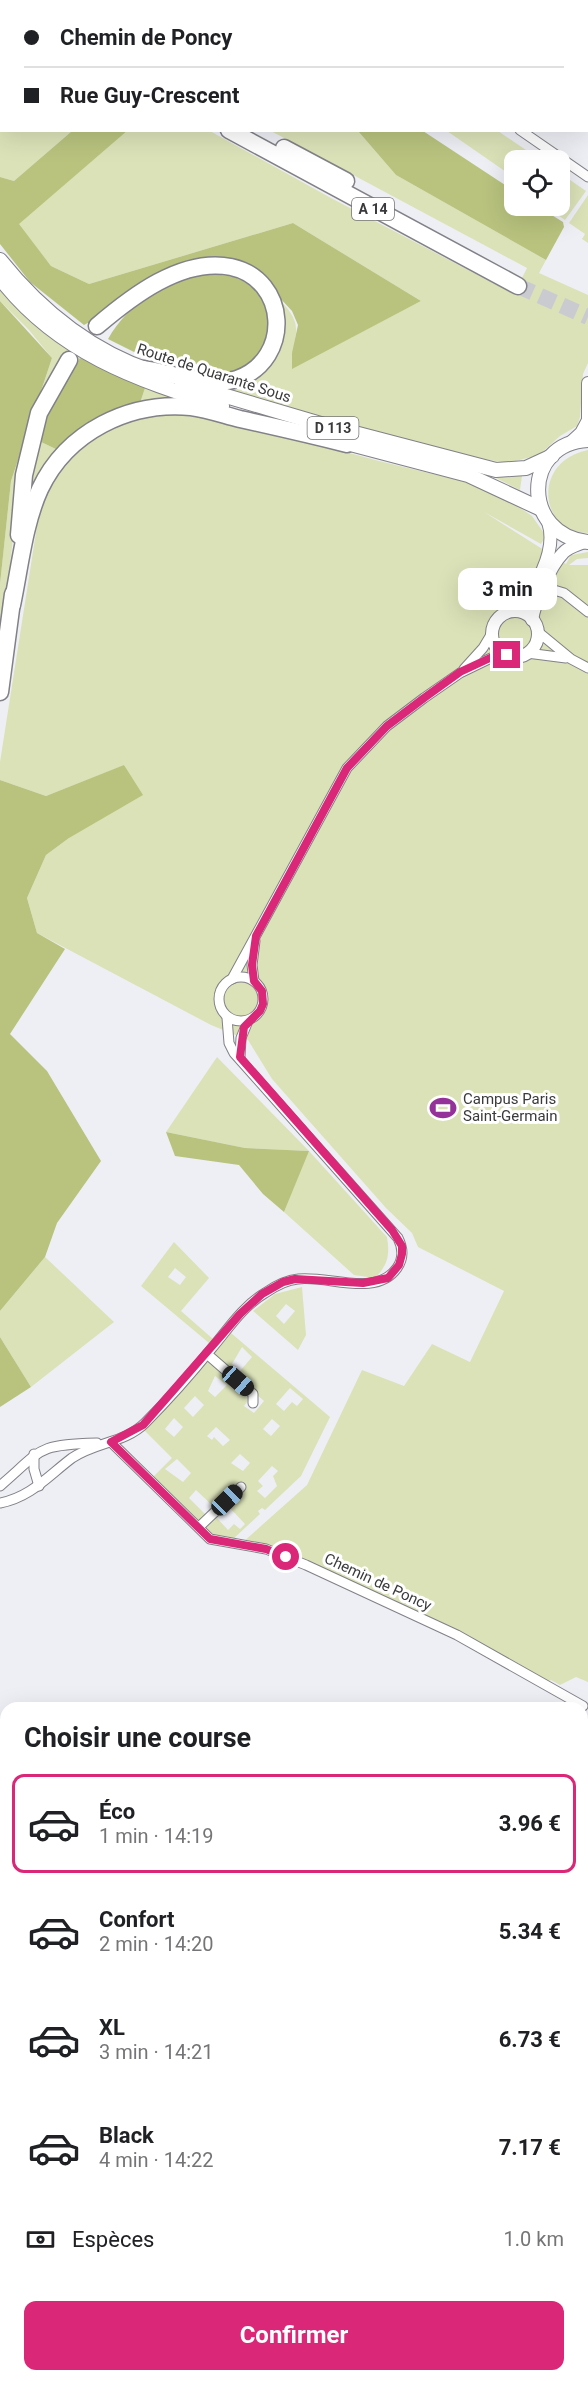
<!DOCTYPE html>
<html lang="fr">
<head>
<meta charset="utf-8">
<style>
	body { margin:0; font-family:Roboto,sans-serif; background:#f2f2f2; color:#202124; height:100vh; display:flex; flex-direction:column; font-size:22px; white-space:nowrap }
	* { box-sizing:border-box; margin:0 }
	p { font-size:20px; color:#757577 }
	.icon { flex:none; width:33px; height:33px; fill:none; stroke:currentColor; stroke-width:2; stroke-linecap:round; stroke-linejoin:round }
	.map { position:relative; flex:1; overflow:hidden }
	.sheet { position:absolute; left:0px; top:1702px; width:588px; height:680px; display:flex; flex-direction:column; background:#fff; border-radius:18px 18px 0 0; box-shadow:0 6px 24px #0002 }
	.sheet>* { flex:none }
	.banner { position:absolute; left:0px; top:0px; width:588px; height:132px; box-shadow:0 6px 24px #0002; display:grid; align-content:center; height:132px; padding:0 24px; background:#fff }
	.controls { position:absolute; left:504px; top:150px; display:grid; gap:12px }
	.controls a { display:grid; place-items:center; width:66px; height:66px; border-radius:12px; background:#fff; box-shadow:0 6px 24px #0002; font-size:30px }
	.end { position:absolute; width:27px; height:27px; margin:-14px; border:8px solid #db2777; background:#fff; box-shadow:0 0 0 3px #fff }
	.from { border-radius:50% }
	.bubble { position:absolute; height:42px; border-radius:12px; background:#fff; box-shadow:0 6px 24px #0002; font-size:20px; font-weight:700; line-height:42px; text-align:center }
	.car { position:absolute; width:18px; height:36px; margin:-18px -9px; border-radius:8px; box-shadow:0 0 4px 2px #0007; background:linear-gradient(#222 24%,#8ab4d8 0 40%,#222 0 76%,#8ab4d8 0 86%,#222 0) }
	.banner b { display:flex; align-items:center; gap:21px; height:57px; font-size:22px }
	.banner b+b { border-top:2px solid #e0e0e0 }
	.banner i { width:15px; height:15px; background:#202124 }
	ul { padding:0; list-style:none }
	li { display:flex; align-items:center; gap:18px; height:99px; margin:0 12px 9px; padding:0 12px; border:3px solid transparent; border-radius:12px }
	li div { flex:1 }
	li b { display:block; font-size:22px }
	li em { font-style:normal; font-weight:700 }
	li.current { border-color:#db2777 }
	li>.icon { width:54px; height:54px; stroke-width:1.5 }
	h2 { padding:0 24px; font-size:27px; line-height:72px }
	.pay { display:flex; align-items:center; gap:15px; height:66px; padding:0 24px; font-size:22px }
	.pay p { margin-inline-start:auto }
	.cta { display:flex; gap:12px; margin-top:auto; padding:12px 24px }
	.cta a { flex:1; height:69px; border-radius:12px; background:#db2777; color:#fff; font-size:24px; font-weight:700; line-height:69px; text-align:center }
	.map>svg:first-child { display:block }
	.green { fill:#dbe2b8; fill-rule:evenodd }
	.forest { fill:#b9c37e }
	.water { fill:#57bac2 }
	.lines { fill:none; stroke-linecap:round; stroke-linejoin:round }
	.highway-tunnel { stroke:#cacbd0; stroke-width:16; stroke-dasharray:16 8; stroke-linecap:butt }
	.street-casing { stroke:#818187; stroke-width:11 }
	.secondary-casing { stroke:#818187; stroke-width:14 }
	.primary-casing { stroke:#818187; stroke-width:16 }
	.highway-casing { stroke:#818187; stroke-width:19 }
	.street { stroke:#fff; stroke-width:9 }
	.secondary { stroke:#fff; stroke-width:12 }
	.primary { stroke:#fff; stroke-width:14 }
	.highway { stroke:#fff; stroke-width:16 }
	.route { stroke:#db2777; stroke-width:8 }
	.labels { text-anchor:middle; stroke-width:6; stroke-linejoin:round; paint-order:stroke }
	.shield { fill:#fff; stroke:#757576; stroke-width:1.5 }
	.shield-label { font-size:14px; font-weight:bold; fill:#3a3a3c }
	.street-label { font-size:15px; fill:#3a3a3c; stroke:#fff }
	.poi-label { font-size:15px; fill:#3a3a3c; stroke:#fff; text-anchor:start }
</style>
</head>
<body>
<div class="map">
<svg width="588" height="2381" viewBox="0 0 588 2381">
	<rect width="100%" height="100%" fill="#eeeff5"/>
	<g class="green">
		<polygon points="32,0 176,0 173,2"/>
		<polygon points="191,0 280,0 282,1 190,2"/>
		<polygon points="0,80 2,130 72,131 14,181 0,177"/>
		<path d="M127,131H210L331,198L514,294L527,268L271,131H358L396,175L546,260L539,273L588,295V363L583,374L580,417L577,426L560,436L539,455L508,463L452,454L225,389L277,297C308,328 292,331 292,368L421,301L293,223L89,284L51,266L18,224Z"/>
		<polygon points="447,131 498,131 526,150 519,160 514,160 514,167 509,174"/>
		<polygon points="560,173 586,191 565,220 545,206 560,206"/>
		<polygon points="588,195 588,243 582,239 585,234 569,223"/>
		<polygon points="0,289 39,328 80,358 76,365 66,359 19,489 0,647 0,584 11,481 52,358 29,330 0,301"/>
		<polygon points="145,388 188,401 140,403"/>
		<path d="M157,412L202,413L379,461L466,482L500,494L532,516L546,536L541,544L484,512L566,564L571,555L588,552V558L577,559L569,565H588V1682L576,1677L560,1685L551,1680L547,1682L450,1629L243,1542L307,1485L362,1370L404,1386L432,1344L470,1362L504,1291L418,1247L412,1233L386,1208L272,1079L248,1040L211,1025L37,933L27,898L46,855L69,838L125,765L46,796L0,780V762L37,526C41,509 45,488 55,474C80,439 118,424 157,412Z"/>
		<polygon points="39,441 60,451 30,503 33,467"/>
		<path d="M588,450V533C538,532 532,461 588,450Z"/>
		<polygon points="490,475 522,476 520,490"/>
		<path d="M217,1057L309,1151L387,1237C390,1255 388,1265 375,1278L354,1275L284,1212L308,1151L245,1148L166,1132Z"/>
		<path d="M174,1242L209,1278L181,1311L213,1339L209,1343L141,1286ZM175,1268L186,1277L180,1285L168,1277Z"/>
		<polygon points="45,1257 114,1322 31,1387 0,1337 0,1311"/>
		<path d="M302,1287L306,1335L298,1350L253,1311L275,1294ZM286,1304L295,1311L284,1324L276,1316Z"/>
		<path d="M231,1333L330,1417L301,1476L265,1510L262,1508L258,1511L260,1514L231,1541L210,1535L202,1527L240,1491H244V1484H237L236,1487L215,1508L196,1490L189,1498L207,1516L199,1524L152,1478L172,1458L143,1429L208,1359L247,1393V1402L244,1406L254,1413L264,1401L218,1361L214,1352ZM242,1347L252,1357L240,1371L232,1364ZM215,1376L227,1385L215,1397L208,1391ZM290,1388L303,1399L297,1406L292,1402L284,1411L276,1404ZM195,1396L204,1405L193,1417L184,1408ZM174,1418L183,1427L174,1437L165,1429ZM272,1419L280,1426L271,1436L263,1429ZM216,1427L230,1440L223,1446L214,1437L212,1440L207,1436ZM240,1454L250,1463L243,1471L231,1463ZM177,1459L191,1473L183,1482L165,1469ZM272,1466L278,1471L273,1476L277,1486L265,1498L257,1491L263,1486L258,1481ZM229,1507L245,1524L240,1529L234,1524L228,1530L217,1518Z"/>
	</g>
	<g class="forest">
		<polygon points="280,0 477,0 282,2"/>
		<polygon points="72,131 127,131 19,224 51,266 89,284 293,223 421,301 292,369 292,353 298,325 292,311 266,283 199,263 84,325 30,282 0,244 0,177 14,181"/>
		<polygon points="358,131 423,131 514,191 514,206 537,206 563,222 564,227 546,260 396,175"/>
		<path d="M205,273C241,277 245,277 269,304L267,342L248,367L230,373L210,374L172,365L134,352L108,339C129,302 165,282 205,273Z"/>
		<polygon points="0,301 52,358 11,481 0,584"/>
		<path d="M80,358L145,388L140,403L60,451L39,441C48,403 60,390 80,358Z"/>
		<polygon points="124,765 143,795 69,838 46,855 27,898 37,933 65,949 10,1034 47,1071 101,1161 57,1223 45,1257 0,1311 0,780 46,796"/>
		<polygon points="166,1132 245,1148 309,1151 284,1212 263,1194 239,1165 175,1156"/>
		<polygon points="0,1337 31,1387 0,1407"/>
		<polygon points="588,1851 588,2381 0,2381 0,2067 6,2075 6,2376 582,2376 582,1863"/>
	</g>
	<polygon class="water" points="587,1723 586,1755 582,1754 582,1725"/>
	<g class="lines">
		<polyline class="highway-tunnel" points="518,286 588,317"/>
		<g class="street-casing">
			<g id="street">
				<polyline points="569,0 571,2"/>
				<polyline points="586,12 588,13"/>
				<polyline points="586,65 588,63"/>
				<polyline points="520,130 588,177"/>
				<polyline points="544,587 564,593 588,612"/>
				<polyline points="537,631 571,659 588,668"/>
				<polyline points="527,653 566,658"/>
				<polyline points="464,669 483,648 492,633"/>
				<circle cx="241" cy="999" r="22"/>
				<polyline points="232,979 347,768 387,726 424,698 460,673 491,658 507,655"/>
				<polyline points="254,981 252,965 255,941"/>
				<polyline points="240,1057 241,1038 248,1021"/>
				<polyline points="207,1354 253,1394 253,1403"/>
				<polyline points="111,1442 210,1539 266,1549 306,1565 457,1635 583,1706"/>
				<polyline points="34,1454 34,1469 39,1486"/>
				<path d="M0,1486C44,1448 36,1445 97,1443"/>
				<path d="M0,1503C31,1497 48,1476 72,1458C95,1442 125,1443 145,1423C168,1400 191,1374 212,1348C228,1329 243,1306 265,1293C275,1286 286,1280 298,1279C328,1275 376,1298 397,1268C404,1258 403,1248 398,1238L234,1053L229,1043L227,1018"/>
				<polyline points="199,1527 241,1487"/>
			</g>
		</g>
		<g class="secondary-casing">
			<g id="secondary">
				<polyline points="588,383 588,421"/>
				<polyline points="569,444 581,433 588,420"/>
				<path d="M514,611C535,591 558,551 548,522"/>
				<circle cx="515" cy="634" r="23"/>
				<path d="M532,620C535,602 550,566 563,553C568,547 577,545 584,542"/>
			</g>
		</g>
		<g class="primary-casing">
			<g id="primary">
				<path d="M0,260C40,310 91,351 153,372"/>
				<path d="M0,278C57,352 136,380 222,406"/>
				<polyline points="182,383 324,425 496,470 526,468 552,456"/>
				<path d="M588,440C522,443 521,535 588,542"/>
				<polyline points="339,441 468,475 541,509"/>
				<polyline points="582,2298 588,2296"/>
				<polyline points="338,2381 352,2376"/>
			</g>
		</g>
		<g class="highway-casing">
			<g id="highway">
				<polyline points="17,0 19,2"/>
				<polyline points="0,4 2,5"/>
				<polyline points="229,130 518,286"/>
				<polyline points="284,148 346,181"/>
				<path d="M97,326C131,297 182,257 231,267C288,279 293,359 237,379C213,387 168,373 143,369"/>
				<polyline points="19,535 24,475 39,413 69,360"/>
				<path d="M12,605C20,567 24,524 40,489C67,432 129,401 191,407C207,409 224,415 240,419C276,427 311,435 347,444"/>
				<polyline points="0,692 13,594"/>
			</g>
		</g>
		<use href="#street" class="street"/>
		<use href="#secondary" class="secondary"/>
		<use href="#primary" class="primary"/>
		<use href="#highway" class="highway"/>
	</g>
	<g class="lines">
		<polyline class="route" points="286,1557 266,1549 210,1539 111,1442 143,1425 240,1314 262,1294 283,1282 295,1279 363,1283 388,1278 399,1265 402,1254 402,1246 392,1230 240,1057 244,1027 260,1011 263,1004 262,991 254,981 252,965 256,936 347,768 387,726 424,698 460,672 490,658 507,655"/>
	</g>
	<defs>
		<g id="stadium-bare" transform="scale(2.07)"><path d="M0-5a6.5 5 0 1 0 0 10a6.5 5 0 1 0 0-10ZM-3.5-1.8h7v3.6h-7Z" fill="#943299" stroke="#fff" stroke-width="2.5" paint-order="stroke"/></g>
	</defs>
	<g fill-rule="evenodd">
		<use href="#stadium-bare" x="443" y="1108"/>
	</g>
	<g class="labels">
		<g class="shield">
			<rect x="352" y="198" width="42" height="22" rx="4.5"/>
			<rect x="307.5" y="417" width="51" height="22" rx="4.5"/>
		</g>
		<g class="shield-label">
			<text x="373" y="214">A 14</text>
			<text x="333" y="433">D 113</text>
		</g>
		<g class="street-label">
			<text transform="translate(214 373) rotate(18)" y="5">Route de Quarante Sous</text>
			<text transform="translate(378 1582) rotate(25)" y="5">Chemin de Poncy</text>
		</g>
		<g class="poi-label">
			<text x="463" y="1104">Campus Paris<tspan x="463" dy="17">Saint-Germain</tspan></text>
		</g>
	</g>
</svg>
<div class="controls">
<a><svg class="icon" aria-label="locate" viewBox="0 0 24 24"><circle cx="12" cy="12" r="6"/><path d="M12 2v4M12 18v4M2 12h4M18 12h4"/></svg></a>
</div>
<i class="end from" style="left:286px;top:1557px"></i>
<i class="end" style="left:507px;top:655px"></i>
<div class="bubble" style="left:458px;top:568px;width:99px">3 min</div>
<i class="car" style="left:238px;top:1381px;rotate:131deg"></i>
<i class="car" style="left:227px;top:1500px;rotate:46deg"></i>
<div class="banner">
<b><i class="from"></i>Chemin de Poncy</b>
<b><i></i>Rue Guy-Crescent</b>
</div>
<section class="sheet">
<h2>Choisir une course</h2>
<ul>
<li class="current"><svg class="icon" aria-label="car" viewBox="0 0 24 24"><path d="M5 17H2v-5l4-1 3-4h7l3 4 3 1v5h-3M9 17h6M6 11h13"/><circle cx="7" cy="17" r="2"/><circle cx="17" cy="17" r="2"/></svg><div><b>Éco</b><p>1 min · 14:19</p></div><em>3.96 €</em></li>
<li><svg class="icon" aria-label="car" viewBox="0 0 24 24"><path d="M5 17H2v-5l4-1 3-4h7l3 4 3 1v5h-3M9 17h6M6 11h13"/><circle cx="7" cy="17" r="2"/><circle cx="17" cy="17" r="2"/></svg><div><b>Confort</b><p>2 min · 14:20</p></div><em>5.34 €</em></li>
<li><svg class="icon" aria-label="car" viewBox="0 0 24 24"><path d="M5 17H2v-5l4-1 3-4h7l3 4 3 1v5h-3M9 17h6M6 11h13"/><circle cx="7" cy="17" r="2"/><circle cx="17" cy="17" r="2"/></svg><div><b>XL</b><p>3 min · 14:21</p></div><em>6.73 €</em></li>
<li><svg class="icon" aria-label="car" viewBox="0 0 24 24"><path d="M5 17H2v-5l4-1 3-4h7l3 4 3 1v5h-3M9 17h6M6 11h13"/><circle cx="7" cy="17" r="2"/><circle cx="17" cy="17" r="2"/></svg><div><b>Black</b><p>4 min · 14:22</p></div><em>7.17 €</em></li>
</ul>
<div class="pay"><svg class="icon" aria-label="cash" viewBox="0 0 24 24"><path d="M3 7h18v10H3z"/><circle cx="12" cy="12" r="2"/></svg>Espèces<p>1.0 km</p></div>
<div class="cta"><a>Confirmer</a></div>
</section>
</div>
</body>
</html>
